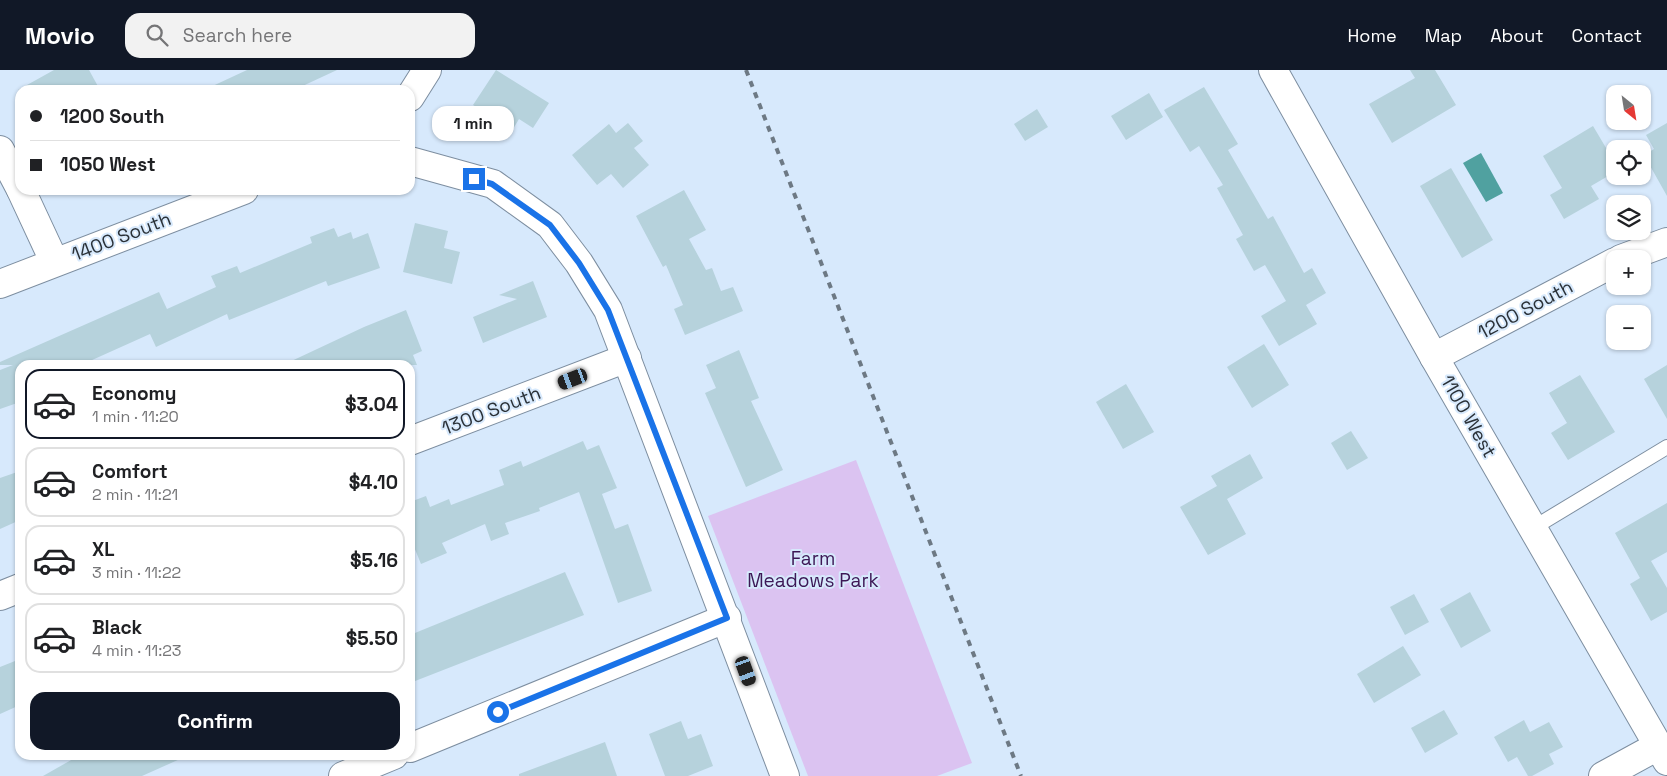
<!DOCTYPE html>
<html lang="en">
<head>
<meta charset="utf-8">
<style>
	body { margin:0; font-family:"Space Grotesk",sans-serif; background:#f2f2f2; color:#202124; height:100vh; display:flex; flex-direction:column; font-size:19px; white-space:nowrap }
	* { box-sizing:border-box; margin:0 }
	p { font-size:16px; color:#757577 }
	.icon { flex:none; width:28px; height:28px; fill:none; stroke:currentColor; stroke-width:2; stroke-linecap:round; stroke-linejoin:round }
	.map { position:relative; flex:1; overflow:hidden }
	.sheet { position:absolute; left:15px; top:290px; width:400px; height:400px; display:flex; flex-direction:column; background:#fff; border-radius:15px; box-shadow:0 1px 4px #0004 }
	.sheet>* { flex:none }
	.banner { position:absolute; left:15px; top:15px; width:400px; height:110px; border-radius:15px; box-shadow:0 1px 4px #0004; display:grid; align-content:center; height:110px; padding:0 15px; background:#fff }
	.needle { width:32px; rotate:150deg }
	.fabs { position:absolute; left:1606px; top:15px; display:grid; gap:10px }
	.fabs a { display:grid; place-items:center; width:45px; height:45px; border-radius:10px; background:#fff; box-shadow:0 1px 4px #0004; font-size:25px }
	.end { position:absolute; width:22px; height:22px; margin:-11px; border:6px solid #1a73e8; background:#fff; box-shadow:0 0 0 2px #fff }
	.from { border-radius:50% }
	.bubble { position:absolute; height:35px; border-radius:15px; background:#fff; box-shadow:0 1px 4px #0004; font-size:16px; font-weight:700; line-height:35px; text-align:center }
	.car { position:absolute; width:15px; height:30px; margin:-15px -8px; border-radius:6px; box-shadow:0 0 4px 1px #0007; background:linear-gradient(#222 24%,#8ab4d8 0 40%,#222 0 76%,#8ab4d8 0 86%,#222 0) }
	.banner b { display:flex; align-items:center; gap:18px; height:48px; font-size:19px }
	.banner b+b { border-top:1px solid #e0e0e0 }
	.banner i { width:12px; height:12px; background:#202124 }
	ul { padding:9px 0 0; list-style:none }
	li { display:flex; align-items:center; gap:15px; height:70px; margin:0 10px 8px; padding:0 5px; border:2px solid #e0e0e0; border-radius:15px }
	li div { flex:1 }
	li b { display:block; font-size:19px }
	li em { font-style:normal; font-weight:700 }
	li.active { border-color:#111827 }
	li>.icon { width:45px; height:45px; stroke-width:1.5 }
	.button { display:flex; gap:10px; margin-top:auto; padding:10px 15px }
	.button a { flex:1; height:58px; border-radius:15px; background:#111827; color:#fff; font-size:20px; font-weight:700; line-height:58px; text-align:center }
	header { display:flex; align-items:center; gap:30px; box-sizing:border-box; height:70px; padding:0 25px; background:#111827; color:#fff }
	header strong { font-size:24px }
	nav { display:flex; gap:28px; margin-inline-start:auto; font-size:18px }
	.search { width:350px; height:45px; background:#f2f2f2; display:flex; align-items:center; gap:12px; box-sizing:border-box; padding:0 18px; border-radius:15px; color:#757577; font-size:19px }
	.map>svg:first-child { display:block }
	.green { fill:#dbc3f1 }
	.water { fill:#50a1a0 }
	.building { fill:#b6d2dc }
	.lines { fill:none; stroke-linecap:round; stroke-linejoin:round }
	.lane-casing { stroke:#7d8ea0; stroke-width:16 }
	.street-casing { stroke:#7d8ea0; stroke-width:30 }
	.secondary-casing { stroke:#7d8ea0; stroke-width:30 }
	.lane { stroke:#fff; stroke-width:14 }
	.street { stroke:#fff; stroke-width:28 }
	.secondary { stroke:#fff; stroke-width:28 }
	.rail { stroke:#6d7984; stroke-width:4; stroke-dasharray:6 6; stroke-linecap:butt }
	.route { stroke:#1a73e8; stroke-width:6 }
	.labels { text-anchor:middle; stroke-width:4; stroke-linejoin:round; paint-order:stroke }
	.street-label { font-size:19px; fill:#2a3138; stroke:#d7e9fc }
	.park-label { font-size:19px; fill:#3d1856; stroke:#d7e9fc }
</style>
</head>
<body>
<header>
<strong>Movio</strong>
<div class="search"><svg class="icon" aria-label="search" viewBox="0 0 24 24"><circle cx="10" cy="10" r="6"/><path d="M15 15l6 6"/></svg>Search here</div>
<nav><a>Home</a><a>Map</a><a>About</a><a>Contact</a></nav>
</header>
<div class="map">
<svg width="1667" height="706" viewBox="0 0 1667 706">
	<rect width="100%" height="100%" fill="#d7e9fc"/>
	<polygon class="green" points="856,390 972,693 937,706 808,706 708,446"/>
	<polygon class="water" points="1481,83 1503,123 1486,132 1463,93"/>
	<g class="building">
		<polygon points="54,0 89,0 100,20 18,20"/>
		<polygon points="247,0 337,0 294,20 204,20"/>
		<polygon points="496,0 549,33 533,58 519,49 513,59 473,35"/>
		<polygon points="1410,0 1435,0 1456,35 1392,73 1369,34 1415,8"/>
		<polygon points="1204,17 1238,74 1228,80 1268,149 1273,146 1304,203 1312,198 1326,223 1306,235 1317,254 1279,276 1261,246 1286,231 1265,195 1254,201 1236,169 1243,165 1217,118 1223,115 1199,76 1190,82 1164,40"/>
		<polygon points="1149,23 1163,47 1126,70 1111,46"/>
		<polygon points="1037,39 1048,57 1025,71 1014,54"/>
		<polygon points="628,53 643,71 634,78 649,95 623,118 611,104 597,115 572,85 609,54 616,63"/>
		<polygon points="1667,53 1667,126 1644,85 1654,79 1646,65"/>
		<polygon points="1593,56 1615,93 1615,102 1591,116 1599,129 1564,149 1550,125 1562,118 1543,86"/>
		<polygon points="1451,98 1493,170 1462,188 1420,116"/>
		<polygon points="684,120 706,160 689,169 706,200 712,198 721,221 733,217 743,241 685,265 674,239 683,235 666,195 663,197 636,146"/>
		<polygon points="415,153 448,161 444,178 460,182 452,214 403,202"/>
		<polygon points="334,158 338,167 351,162 353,169 368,163 380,198 328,216 326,211 229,250 227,244 156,277 150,264 81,295 20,295 20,332 0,339 0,300 13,295 0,295 0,292 159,222 167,239 216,217 211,206 237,196 240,203 312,173 310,167"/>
		<polygon points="533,211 547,247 483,273 473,247 517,229 499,225"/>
		<polygon points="406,240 422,281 413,285 417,295 283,295 364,257"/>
		<polygon points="1264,274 1289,315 1252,338 1227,297"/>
		<polygon points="739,280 759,328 751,331 783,400 746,417 705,323 716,318 706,295"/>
		<polygon points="1667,295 1667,349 1644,309"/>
		<polygon points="1580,305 1615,362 1568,390 1551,363 1567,353 1549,323"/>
		<polygon points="1126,314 1154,362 1123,379 1096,332"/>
		<polygon points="1351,361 1368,388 1347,400 1331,373"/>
		<polygon points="583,371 587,380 599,375 617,418 602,424 615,459 628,454 652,521 618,533 579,422 539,438 540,441 505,453 509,464 491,471 485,454 442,473 447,483 421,494 410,467 410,432 426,426 430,437 449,429 451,435 504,415 499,400 521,391 523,397"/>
		<polygon points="1250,384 1263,408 1227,429 1246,464 1208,485 1180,437 1217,416 1211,406"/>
		<polygon points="20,401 20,450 0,459 0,408"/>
		<polygon points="1667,433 1667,482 1651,491 1667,518 1667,542 1651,551 1630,514 1640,508 1615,463"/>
		<polygon points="565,502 584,545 410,613 410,565"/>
		<polygon points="1470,522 1491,561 1461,578 1440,539"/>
		<polygon points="1414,524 1429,552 1405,565 1390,537"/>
		<polygon points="1403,576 1421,605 1374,633 1357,604"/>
		<polygon points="20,589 20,635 0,644 0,597"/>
		<polygon points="1444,640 1458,664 1425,683 1411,658"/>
		<polygon points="1524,650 1530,662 1549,652 1563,677 1549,684 1554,694 1532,706 1528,706 1517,687 1508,692 1494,667"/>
		<polygon points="681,651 688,669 701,664 713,696 688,706 665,706 649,664"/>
		<polygon points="605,672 617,706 519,706 519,704"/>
		<polygon points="80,685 189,685 142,706 43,706"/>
	</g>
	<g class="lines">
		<g class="lane-casing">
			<polyline id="lane" points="1533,458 1667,377"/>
		</g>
		<g class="street-casing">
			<g id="street">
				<polyline points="410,27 427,0"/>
				<polyline points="0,80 20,118"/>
				<polyline points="410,91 493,114 550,155 579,193 608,240 785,706"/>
				<polyline points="21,120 54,191"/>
				<polyline points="1621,189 1667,172"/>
				<polyline points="0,214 244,120"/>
				<polyline points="1434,287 1615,192"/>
				<polyline points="410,371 627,288"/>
				<polyline points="0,526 20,518"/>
				<polyline points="410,678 727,548"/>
				<polyline points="343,706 394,685"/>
				<polyline points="1603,706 1658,676"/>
			</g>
		</g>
		<g class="secondary-casing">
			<polyline id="secondary" points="1273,0 1434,287 1667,691"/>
		</g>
		<use href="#lane" class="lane"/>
		<use href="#street" class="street"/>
		<use href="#secondary" class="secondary"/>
		<polyline class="rail" points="746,0 1021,706"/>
	</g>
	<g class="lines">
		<polyline class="route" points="474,109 492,114 550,155 579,193 608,240 727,548 498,642"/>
	</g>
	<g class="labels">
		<g class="street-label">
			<text transform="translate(121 166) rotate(-21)" y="7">1400 South</text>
			<text transform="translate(1525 239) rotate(-28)" y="7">1200 South</text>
			<text transform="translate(491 340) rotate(-21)" y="7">1300 South</text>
			<text transform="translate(1469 346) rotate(60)" y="7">1100 West</text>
		</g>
		<g class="park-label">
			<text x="813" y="495">Farm<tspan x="813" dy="22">Meadows Park</tspan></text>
		</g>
	</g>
</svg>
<div class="fabs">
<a><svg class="needle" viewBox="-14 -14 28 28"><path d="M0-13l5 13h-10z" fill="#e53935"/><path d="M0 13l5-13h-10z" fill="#757577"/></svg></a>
<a><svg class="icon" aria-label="locate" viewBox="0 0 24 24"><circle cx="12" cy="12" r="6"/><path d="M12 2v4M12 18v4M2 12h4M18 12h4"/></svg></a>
<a><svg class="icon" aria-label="layers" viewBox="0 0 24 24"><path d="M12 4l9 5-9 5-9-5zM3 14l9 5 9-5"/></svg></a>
<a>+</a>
<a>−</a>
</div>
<i class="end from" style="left:498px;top:642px"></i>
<i class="end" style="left:474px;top:109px"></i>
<div class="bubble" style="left:432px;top:36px;width:82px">1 min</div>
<i class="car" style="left:573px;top:309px;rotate:249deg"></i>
<i class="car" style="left:746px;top:601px;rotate:160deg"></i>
<div class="banner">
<b><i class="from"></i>1200 South</b>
<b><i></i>1050 West</b>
</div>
<section class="sheet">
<ul>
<li class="active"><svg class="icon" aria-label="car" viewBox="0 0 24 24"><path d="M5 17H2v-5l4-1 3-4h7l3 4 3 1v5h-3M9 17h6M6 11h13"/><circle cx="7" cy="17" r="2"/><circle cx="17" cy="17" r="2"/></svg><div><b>Economy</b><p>1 min · 11:20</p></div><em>$3.04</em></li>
<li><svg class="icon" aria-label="car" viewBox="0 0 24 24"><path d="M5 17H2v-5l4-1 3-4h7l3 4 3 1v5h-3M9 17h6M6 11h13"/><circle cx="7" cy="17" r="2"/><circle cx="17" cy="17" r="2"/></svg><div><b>Comfort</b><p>2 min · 11:21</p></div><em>$4.10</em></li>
<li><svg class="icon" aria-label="car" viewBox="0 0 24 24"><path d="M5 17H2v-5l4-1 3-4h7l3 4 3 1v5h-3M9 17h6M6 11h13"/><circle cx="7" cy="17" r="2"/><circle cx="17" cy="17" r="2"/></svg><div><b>XL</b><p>3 min · 11:22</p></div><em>$5.16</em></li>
<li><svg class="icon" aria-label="car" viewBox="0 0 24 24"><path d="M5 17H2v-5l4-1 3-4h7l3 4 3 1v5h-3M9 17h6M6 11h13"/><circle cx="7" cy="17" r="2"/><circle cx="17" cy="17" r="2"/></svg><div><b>Black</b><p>4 min · 11:23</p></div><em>$5.50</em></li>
</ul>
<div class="button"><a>Confirm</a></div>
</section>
</div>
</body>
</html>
